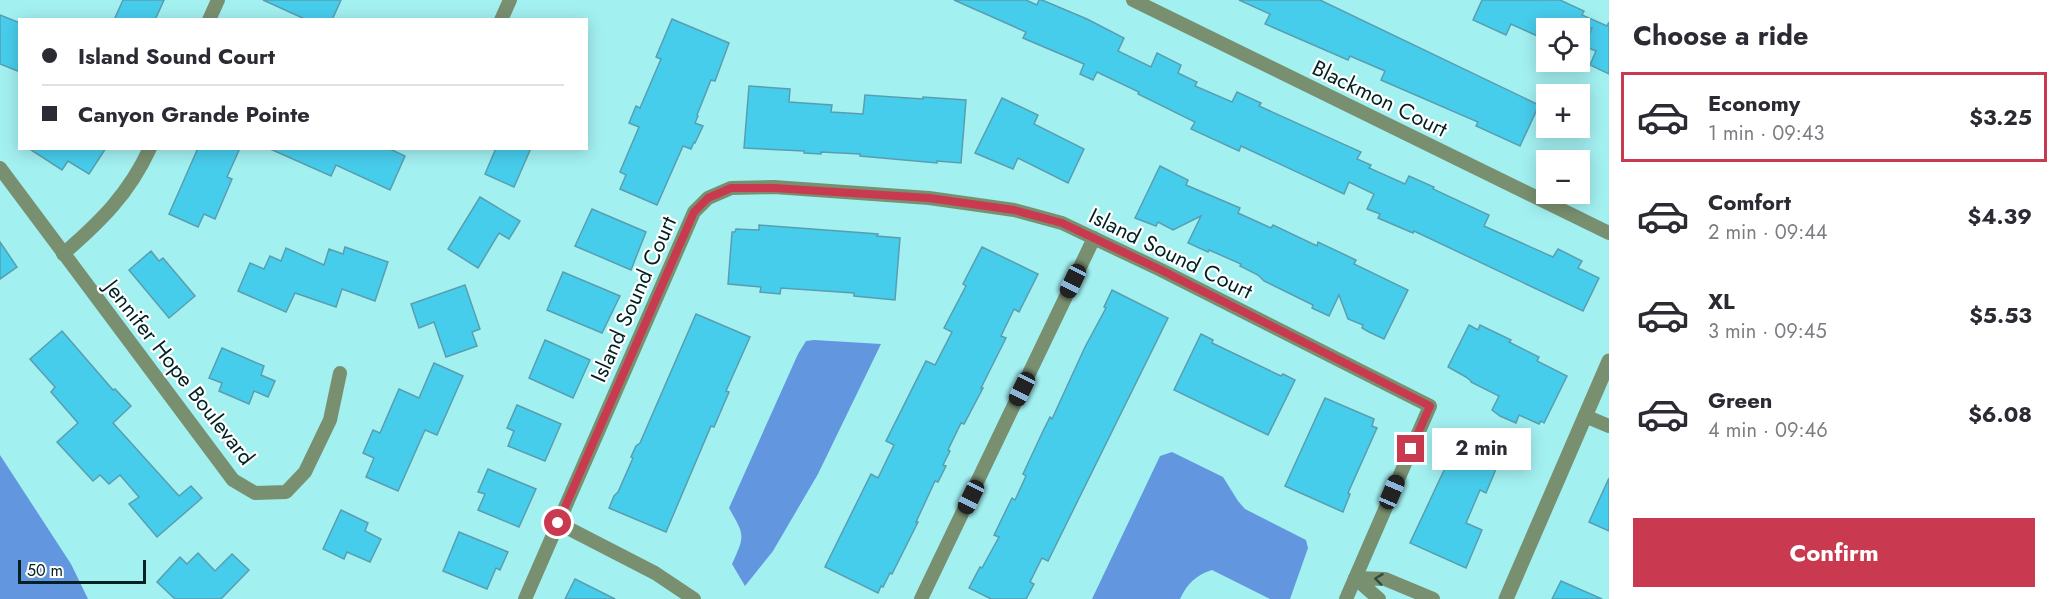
<!DOCTYPE html>
<html lang="en">
<head>
<meta charset="utf-8">
<style>
	body { margin:0; font-family:Jost,sans-serif; background:#f7f7f7; color:#2b2b33; height:100vh; display:flex; flex-direction:column; font-size:22px; white-space:nowrap }
	* { box-sizing:border-box; margin:0 }
	p { font-size:20px; color:#7c7c81 }
	.icon { flex:none; width:33px; height:33px; fill:none; stroke:currentColor; stroke-width:2; stroke-linecap:round; stroke-linejoin:round }
	.map { position:relative; flex:1; overflow:hidden }
	.drawer { display:flex; flex-direction:column; background:#fff; width:450px }
	.drawer>* { flex:none }
	.hud { position:absolute; left:18px; top:18px; width:570px; height:132px; border-radius:0px; box-shadow:0 3px 15px #0003; display:grid; align-content:center; height:132px; padding:0 24px; background:#fff }
	.fabs { position:absolute; left:1536px; top:18px; display:grid; gap:12px }
	.fabs a { display:grid; place-items:center; width:54px; height:54px; border-radius:0px; background:#fff; box-shadow:0 3px 15px #0003; font-size:30px }
	.scale { position:absolute; left:18px; bottom:15px; width:128px; box-sizing:border-box; padding-left:6px; border:3px solid #012122; border-top:0; font-size:16px; line-height:21px; white-space:nowrap; color:#012122; -webkit-text-stroke:4px #fff; paint-order:stroke }
	.end { position:absolute; width:27px; height:27px; margin:-14px; border:8px solid #c9394f; background:#fff; box-shadow:0 0 0 3px #fff }
	.from { border-radius:50% }
	.bubble { position:absolute; height:42px; border-radius:0px; background:#fff; box-shadow:0 3px 15px #0003; font-size:20px; font-weight:700; line-height:42px; text-align:center }
	.car { position:absolute; width:18px; height:36px; margin:-18px -9px; border-radius:8px; box-shadow:0 0 4px 2px #0007; background:linear-gradient(#222 24%,#8ab4d8 0 40%,#222 0 76%,#8ab4d8 0 86%,#222 0) }
	.hud b { display:flex; align-items:center; gap:21px; height:57px; font-size:22px }
	.hud b+b { border-top:2px solid #e1e1e2 }
	.hud i { width:15px; height:15px; background:#2b2b33 }
	ul { padding:0; list-style:none }
	li { display:flex; align-items:center; gap:18px; height:90px; margin:0 12px 9px; padding:0 12px; border:3px solid transparent; border-radius:0px }
	li div { flex:1 }
	li b { display:block; font-size:22px }
	li em { font-style:normal; font-weight:700 }
	li.on { border-color:#c9394f }
	li>.icon { width:54px; height:54px; stroke-width:1.5 }
	h2 { padding:0 24px; font-size:27px; line-height:72px }
	.action { display:flex; gap:12px; margin-top:auto; padding:12px 24px }
	.action a { flex:1; height:69px; border-radius:0px; background:#c9394f; color:#fff; font-size:24px; font-weight:700; line-height:69px; text-align:center }
	main { display:flex; flex:1; min-height:0 }
	.map>svg:first-child { display:block }
	.water { fill:#6296de }
	.building { fill:#47cdec; stroke:#599eb0; stroke-width:1.5 }
	.lines { fill:none; stroke-linecap:round; stroke-linejoin:round }
	.minor { stroke:#799070; stroke-width:14 }
	.tertiary { stroke:#799070; stroke-width:15 }
	.oneway { stroke:#314d41 }
	.route { stroke:#c9394f; stroke-width:8 }
	.labels { text-anchor:middle; stroke-width:4.5; stroke-linejoin:round; paint-order:stroke }
	.street-label { font-size:22px; fill:#012122; stroke:#fff }
</style>
</head>
<body>
<main>
<div class="map">
<svg width="1609" height="599" viewBox="0 0 1609 599">
	<rect width="100%" height="100%" fill="#a3f0f1"/>
	<g class="water">
		<path d="M814,340L881,344L818,474L773,551L745,586L732,564C745,535 745,536 729,508L798,354L806,341Z"/>
		<path d="M1172,452L1223,477L1238,501L1245,509L1306,540L1308,548L1290,599H1270L1212,570C1196,575 1187,584 1180,599H1092L1160,456Z"/>
		<polygon points="0,455 71,564 88,599 0,599"/>
	</g>
	<g class="building">
		<polygon points="123,0 164,0 155,20 114,20"/>
		<polygon points="263,0 341,0 332,20 307,20"/>
		<polygon points="954,0 1026,0 1037,5 1039,0 1042,0 1087,19 1124,38 1118,51 1151,67 1157,53 1181,65 1178,73 1197,82 1195,86 1232,102 1237,92 1261,103 1259,106 1361,152 1357,159 1371,165 1369,168 1405,184 1409,176 1434,187 1433,189 1489,215 1484,226 1553,257 1558,249 1582,261 1578,268 1599,278 1583,311 1414,231 1413,233 1378,218 1380,214 1367,209 1374,194 1349,182 1344,194 1241,146 1239,151 1191,129 1195,122 1138,94 1139,92 1097,72 1093,80 1080,74 1084,64 1023,38 1026,32"/>
		<polygon points="1239,0 1320,0 1539,105 1520,146 1476,126 1478,122 1381,80 1385,71 1350,56 1348,60 1265,24 1270,14"/>
		<polygon points="1482,0 1560,0 1584,11 1582,15 1607,26 1609,22 1609,74 1590,65 1596,51 1584,46 1592,28 1546,28 1546,40 1511,24 1506,35 1473,20"/>
		<polygon points="0,15 20,23 20,72 0,64"/>
		<polygon points="672,19 729,43 715,81 711,80 697,115 698,116 695,123 703,126 695,143 694,142 691,149 683,146 657,205 620,189 626,175 620,172 639,127 629,123 636,106 640,108 661,59 656,57"/>
		<polygon points="749,86 790,89 789,102 832,105 831,112 863,114 865,95 923,99 923,97 966,100 961,163 937,161 937,163 860,156 860,154 821,152 821,154 804,153 804,151 744,148"/>
		<polygon points="1002,98 1038,115 1034,124 1084,149 1068,183 1018,158 1013,169 975,153"/>
		<polygon points="28,148 106,148 89,174 68,161 62,170"/>
		<polygon points="198,148 240,148 227,177 232,179 215,219 204,214 198,227 169,214"/>
		<polygon points="268,148 388,148 405,156 390,190 336,165 331,176"/>
		<polygon points="496,148 531,148 514,187 485,174"/>
		<polygon points="1160,166 1188,180 1186,185 1240,208 1238,213 1271,228 1273,225 1317,246 1318,242 1356,260 1354,264 1408,290 1384,339 1369,332 1362,328 1363,325 1348,319 1339,295 1329,316 1312,308 1313,305 1264,281 1258,275 1240,266 1241,264 1209,250 1208,252 1188,243 1201,216 1173,230 1158,222 1156,226 1135,218"/>
		<polygon points="480,197 520,221 509,239 499,233 478,268 448,249"/>
		<polygon points="592,209 646,232 631,270 575,246"/>
		<polygon points="759,225 878,234 877,236 900,238 895,300 854,296 854,293 781,288 780,294 760,292 761,287 728,284 732,232 735,232 736,229 759,230"/>
		<polygon points="0,242 17,267 0,279"/>
		<polygon points="345,247 388,262 375,301 342,289 336,307 295,293 286,312 238,291 250,263 264,269 270,256 281,261 286,248 324,265 329,249 343,254"/>
		<polygon points="982,247 1038,274 1019,312 1014,309 1001,336 1006,338 981,388 983,388 964,424 961,423 948,450 950,451 943,465 946,466 938,482 935,481 916,522 918,522 892,574 890,573 883,587 881,586 878,593 825,567 871,474 878,478 894,445 886,441 926,361 935,365 952,332 944,328 966,286 963,284"/>
		<polygon points="151,251 159,261 163,258 195,296 169,318 129,270"/>
		<polygon points="563,272 620,296 602,333 547,310"/>
		<polygon points="465,285 480,329 472,332 477,346 446,357 434,322 419,328 411,304"/>
		<polygon points="1112,290 1168,318 1048,561 1042,558 1030,582 1034,584 1026,599 991,599 969,588 980,567 982,568 999,537 994,535 1012,498 1015,500 1026,476 1023,474 1044,429 1050,417 1052,419 1085,347 1106,308 1104,307"/>
		<polygon points="696,314 750,337 726,391 729,392 714,427 711,426 666,532 609,508 614,496 618,492 633,458 631,457 636,446 640,443"/>
		<polygon points="1469,325 1478,330 1480,325 1511,340 1509,342 1539,357 1537,361 1567,376 1544,423 1541,421 1539,424 1519,415 1516,423 1500,416 1492,410 1499,396 1471,382 1471,381 1466,377 1448,367"/>
		<polygon points="62,331 113,390 115,389 131,406 113,423 179,496 191,486 202,498 157,537 129,504 139,497 120,475 109,484 100,475 93,481 57,442 78,423 51,392 55,387 30,359"/>
		<polygon points="1201,334 1213,340 1212,343 1281,376 1283,374 1295,380 1268,435 1174,390"/>
		<polygon points="545,340 590,360 573,398 529,378"/>
		<polygon points="222,348 264,366 261,375 275,381 268,397 254,391 249,404 219,391 222,383 209,378"/>
		<polygon points="434,363 463,376 437,435 425,430 398,491 366,477 374,458 363,453 373,430 380,433 399,389 419,398"/>
		<polygon points="1325,398 1374,419 1372,426 1377,428 1348,493 1350,494 1343,512 1285,486"/>
		<polygon points="517,405 561,424 545,461 508,446 514,431 507,428"/>
		<polygon points="1453,451 1496,469 1486,493 1480,490 1466,523 1482,530 1466,568 1410,543"/>
		<polygon points="488,469 536,489 519,527 478,510 485,494 478,492"/>
		<polygon points="1609,478 1609,531 1589,522"/>
		<polygon points="341,510 368,523 365,531 381,539 370,562 347,552 344,559 323,549"/>
		<polygon points="459,532 508,552 500,570 496,568 487,589 443,571"/>
		<polygon points="198,553 215,571 232,554 249,570 221,599 175,599 157,582 180,557 187,564"/>
		<polygon points="575,579 615,599 565,599"/>
		<polygon points="1561,581 1602,599 1552,599"/>
	</g>
	<g class="lines">
		<g class="minor">
			<polyline points="1133,0 1609,233"/>
			<polyline points="209,20 218,0"/>
			<polyline points="501,20 510,0"/>
			<polyline points="0,168 233,480 255,493 286,492 305,472 330,420 340,373"/>
			<path d="M63,254C100,222 129,194 150,148"/>
			<polyline points="1585,416 1609,426"/>
			<polyline points="558,523 655,573 694,599"/>
			<polyline points="525,599 694,212 708,198 731,188 774,187 929,198 1014,210 1062,223 1161,270 1430,406 1346,599"/>
			<polyline points="921,599 1094,238"/>
			<polyline points="1379,599 1355,578 1385,579 1433,599"/>
		</g>
		<polyline class="tertiary" points="1506,599 1609,361"/>
	</g>
	<defs><path id="oneway-chevron" d="M-2-3.5L2.5 0L-2 3.5" fill="none" stroke-width="1.6" stroke-linecap="round" stroke-linejoin="round" transform="scale(1.5)"/></defs>
	<use class="oneway" href="#oneway-chevron" transform="translate(1379 579) rotate(-173)"/>
	<g class="lines">
		<polyline class="route" points="558,523 694,212 708,198 731,188 774,188 929,198 1014,210 1062,223 1161,270 1430,406 1411,449"/>
	</g>
	<g class="labels">
		<g class="street-label">
			<text transform="translate(1380 98) rotate(26)" y="8">Blackmon Court</text>
			<text transform="translate(1171 253) rotate(26)" y="8">Island Sound Court</text>
			<text transform="translate(633 299) rotate(-66)" y="8">Island Sound Court</text>
			<text transform="translate(180 372) rotate(52)" y="8">Jennifer Hope Boulevard</text>
		</g>
	</g>
</svg>
<div class="fabs">
<a><svg class="icon" aria-label="locate" viewBox="0 0 24 24"><circle cx="12" cy="12" r="6"/><path d="M12 2v4M12 18v4M2 12h4M18 12h4"/></svg></a>
<a>+</a>
<a>−</a>
</div>
<div class="scale">50 m</div>
<i class="end from" style="left:558px;top:523px"></i>
<i class="end" style="left:1411px;top:449px"></i>
<div class="bubble" style="left:1432px;top:428px;width:99px">2 min</div>
<i class="car" style="left:1073px;top:281px;rotate:206deg"></i>
<i class="car" style="left:1022px;top:389px;rotate:206deg"></i>
<i class="car" style="left:1392px;top:492px;rotate:23deg"></i>
<i class="car" style="left:971px;top:497px;rotate:206deg"></i>
<div class="hud">
<b><i class="from"></i>Island Sound Court</b>
<b><i></i>Canyon Grande Pointe</b>
</div>
</div>
<section class="drawer">
<h2>Choose a ride</h2>
<ul>
<li class="on"><svg class="icon" aria-label="car" viewBox="0 0 24 24"><path d="M5 17H2v-5l4-1 3-4h7l3 4 3 1v5h-3M9 17h6M6 11h13"/><circle cx="7" cy="17" r="2"/><circle cx="17" cy="17" r="2"/></svg><div><b>Economy</b><p>1 min · 09:43</p></div><em>$3.25</em></li>
<li><svg class="icon" aria-label="car" viewBox="0 0 24 24"><path d="M5 17H2v-5l4-1 3-4h7l3 4 3 1v5h-3M9 17h6M6 11h13"/><circle cx="7" cy="17" r="2"/><circle cx="17" cy="17" r="2"/></svg><div><b>Comfort</b><p>2 min · 09:44</p></div><em>$4.39</em></li>
<li><svg class="icon" aria-label="car" viewBox="0 0 24 24"><path d="M5 17H2v-5l4-1 3-4h7l3 4 3 1v5h-3M9 17h6M6 11h13"/><circle cx="7" cy="17" r="2"/><circle cx="17" cy="17" r="2"/></svg><div><b>XL</b><p>3 min · 09:45</p></div><em>$5.53</em></li>
<li><svg class="icon" aria-label="car" viewBox="0 0 24 24"><path d="M5 17H2v-5l4-1 3-4h7l3 4 3 1v5h-3M9 17h6M6 11h13"/><circle cx="7" cy="17" r="2"/><circle cx="17" cy="17" r="2"/></svg><div><b>Green</b><p>4 min · 09:46</p></div><em>$6.08</em></li>
</ul>
<div class="action"><a>Confirm</a></div>
</section>
</main>
</body>
</html>
